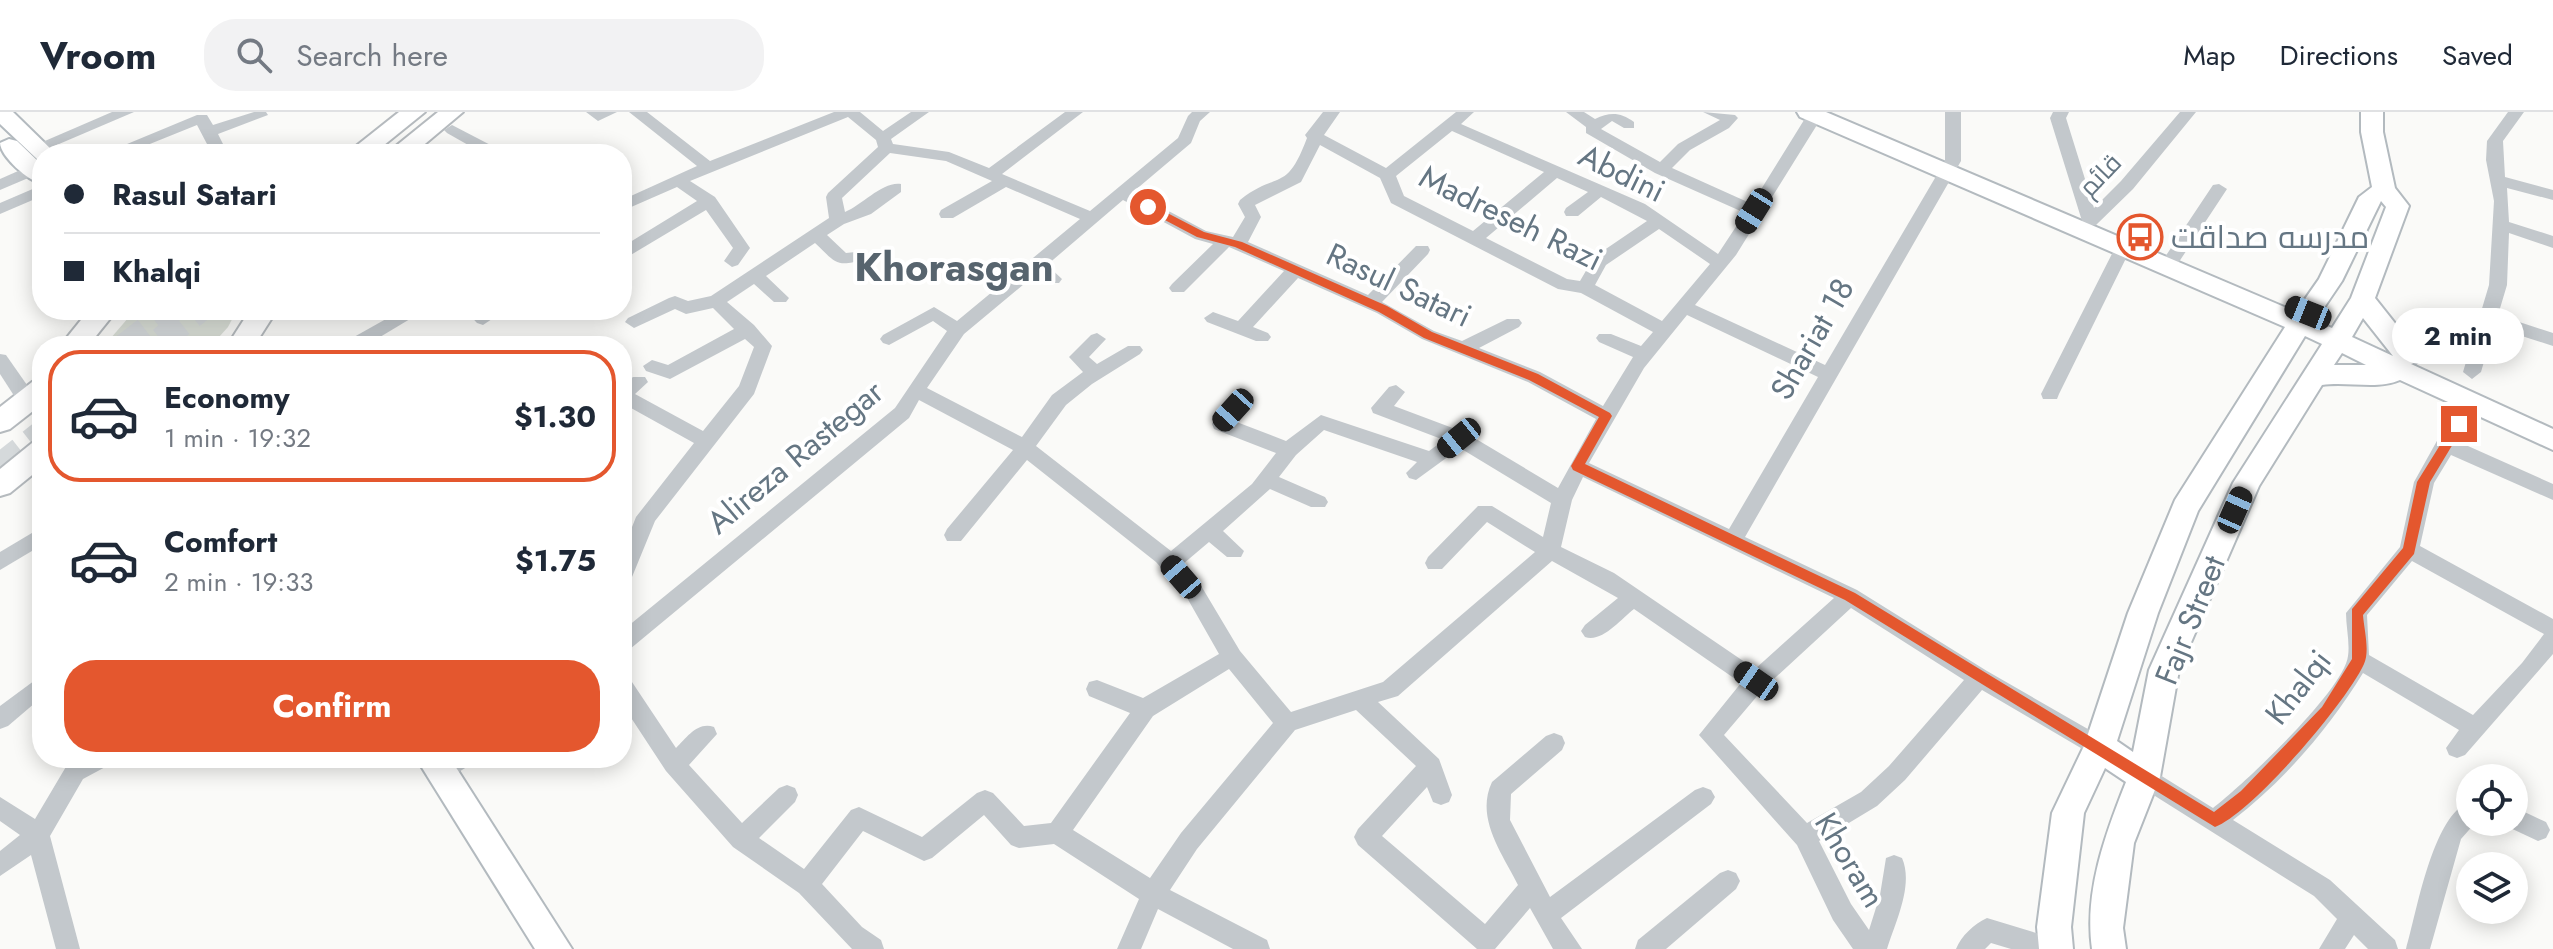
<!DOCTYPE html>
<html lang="en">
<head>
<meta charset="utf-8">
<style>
	body { margin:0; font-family:Jost,Cairo,sans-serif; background:#f2f2f3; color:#1f2937; height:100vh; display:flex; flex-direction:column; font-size:30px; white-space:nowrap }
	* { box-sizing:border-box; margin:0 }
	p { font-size:26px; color:#747a83 }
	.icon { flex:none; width:44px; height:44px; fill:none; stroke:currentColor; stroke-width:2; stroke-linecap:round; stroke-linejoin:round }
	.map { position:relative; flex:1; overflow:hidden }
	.drawer { position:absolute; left:32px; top:224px; width:600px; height:432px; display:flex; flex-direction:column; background:#fff; border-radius:32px; box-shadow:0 4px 20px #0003 }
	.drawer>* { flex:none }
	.banner { position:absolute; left:32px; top:32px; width:600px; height:176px; border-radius:32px; box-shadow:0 4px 20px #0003; display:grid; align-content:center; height:176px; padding:0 32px; background:#fff }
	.fabs { position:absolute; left:2456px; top:652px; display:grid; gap:16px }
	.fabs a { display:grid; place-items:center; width:72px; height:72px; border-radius:50%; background:#fff; box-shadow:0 4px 20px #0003; font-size:40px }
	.end { position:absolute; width:36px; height:36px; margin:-18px; border:10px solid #e4572e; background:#fff; box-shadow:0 0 0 4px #fff }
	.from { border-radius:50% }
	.bubble { position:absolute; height:56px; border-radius:28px; background:#fff; box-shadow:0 4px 20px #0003; font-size:26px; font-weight:700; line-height:56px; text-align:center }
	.car { position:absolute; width:24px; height:48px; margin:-24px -12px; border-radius:10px; box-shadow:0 0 6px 2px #0007; background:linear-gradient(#222 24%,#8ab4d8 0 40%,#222 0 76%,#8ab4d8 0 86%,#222 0) }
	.banner b { display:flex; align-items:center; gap:28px; height:76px; font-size:30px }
	.banner b+b { border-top:2px solid #e0e1e3 }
	.banner i { width:20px; height:20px; background:#1f2937 }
	ul { padding:14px 0 0; list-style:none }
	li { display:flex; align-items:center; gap:24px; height:132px; margin:0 16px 12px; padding:0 16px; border:4px solid transparent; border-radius:32px }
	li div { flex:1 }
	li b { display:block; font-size:30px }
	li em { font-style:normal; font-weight:700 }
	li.active { border-color:#e4572e }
	li>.icon { width:72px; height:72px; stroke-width:1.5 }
	.primary-button { display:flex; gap:16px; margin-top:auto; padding:16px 32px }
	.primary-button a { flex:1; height:92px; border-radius:32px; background:#e4572e; color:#fff; font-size:32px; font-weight:700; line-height:92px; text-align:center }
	header { display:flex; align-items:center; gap:48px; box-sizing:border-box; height:112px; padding:0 40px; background:#fff; border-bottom:2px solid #e0e1e3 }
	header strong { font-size:38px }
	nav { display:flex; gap:44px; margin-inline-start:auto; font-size:28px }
	.search { width:560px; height:72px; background:#f2f2f3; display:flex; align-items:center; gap:20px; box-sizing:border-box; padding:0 28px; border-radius:32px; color:#747a83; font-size:30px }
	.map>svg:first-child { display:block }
	.green { fill:#dadfd7 }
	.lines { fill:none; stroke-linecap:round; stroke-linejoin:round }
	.primary-tunnel { stroke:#d5d9db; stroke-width:26; stroke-dasharray:26 13; stroke-linecap:butt }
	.secondary-casing { stroke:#b3babf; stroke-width:4 }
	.primary-casing { stroke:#b5babe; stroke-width:4 }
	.minor { fill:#c3c8cc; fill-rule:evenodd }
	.secondary { fill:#fff; fill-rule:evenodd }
	.primary { fill:#fff; fill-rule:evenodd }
	.route { fill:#e4572e }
	.labels { text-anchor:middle; stroke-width:8; stroke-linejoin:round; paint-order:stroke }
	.far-street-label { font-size:26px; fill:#657683; stroke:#fff }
	.street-label { font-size:32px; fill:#657683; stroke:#fff }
	.poi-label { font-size:32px; fill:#657683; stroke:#fff; text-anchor:start }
	.district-label { font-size:40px; font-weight:bold; fill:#57646e; stroke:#fff }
</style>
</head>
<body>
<header>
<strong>Vroom</strong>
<div class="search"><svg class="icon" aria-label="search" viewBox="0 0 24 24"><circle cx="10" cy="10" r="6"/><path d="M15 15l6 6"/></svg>Search here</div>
<nav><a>Map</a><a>Directions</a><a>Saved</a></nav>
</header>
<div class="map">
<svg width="2553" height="837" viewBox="0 0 2553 837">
	<rect width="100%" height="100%" fill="#fafaf8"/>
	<polygon class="green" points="135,198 237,198 228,215 211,234 104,234"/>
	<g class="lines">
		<g class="primary-tunnel">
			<polyline points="161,228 199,198"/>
			<polyline points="125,234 172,198"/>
			<polyline points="0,354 42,321"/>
		</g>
		<g class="secondary-casing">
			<g id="secondary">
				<polygon points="0,0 13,0 56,42 42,42 42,48 37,47 0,12"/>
				<path d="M1797,0H1826L2296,200L2319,167L2359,85L2372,75L2361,20V0H2383V20L2395,76L2409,94L2375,186L2421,244L2417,250L2411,252L2553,317V338L2400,268C2378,278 2346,269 2322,273L2259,374L2179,558L2160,665L2134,731L2123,816L2126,837H2092C2084,780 2105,723 2126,670L2105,656L2084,701L2071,815L2073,837H2039L2037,815L2052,701L2084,634L2128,501L2175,388L2285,215L1800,5ZM2381,89L2386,95L2351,186L2332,216L2315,209L2342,169ZM2363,206L2393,244L2352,225ZM2305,224L2322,232L2233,371L2149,558L2133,640L2117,629L2158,501L2198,399ZM2342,241L2366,253H2334Z"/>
				<path d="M9,27L17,29L42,53V72C28,69 1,45 0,31Z"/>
				<polygon points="416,646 450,646 572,837 535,837"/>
			</g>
		</g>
		<g class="primary-casing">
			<g id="primary">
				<polygon points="399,0 425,0 373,42 346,42"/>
				<polygon points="438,0 463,0 413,42 386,42"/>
				<polygon points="89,198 117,198 88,234 60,234"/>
				<polygon points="250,198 277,198 254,234 227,234"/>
				<polygon points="42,267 42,292 10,317 0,320 0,295 32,270"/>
				<polygon points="42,328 42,355 10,381 0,384 0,357 32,331"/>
			</g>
		</g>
		<g class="minor">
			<polygon points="112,0 134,0 45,38 39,40 31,35"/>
			<polygon points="254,0 266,0 268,3 218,22 223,32 221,42 205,42 207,32 197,13 125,42 103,42 197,3 207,3 213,13"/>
			<polygon points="586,0 617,0 598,9"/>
			<path d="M629,0H647L710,49L834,0H860L883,19L911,0H929L891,27L893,32L949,40L989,56L1065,0H1083L1002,62L1090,99L1178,26L1188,4L1192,0H1210L1200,9L1191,31L1133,80L1206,119L1233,125L1245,105L1238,92L1240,88C1278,58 1286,82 1307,26L1305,23L1323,0H1340L1324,23L1386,56L1456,0H1474L1461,12L1645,92L1718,142L1745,101L1655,61L1586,21V15L1566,0H1584L1595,7C1610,0 1620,0 1634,10V16H1624L1612,9L1601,17L1660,50L1678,32L1720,8L1703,0L1735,3L1738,6L1729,16L1690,38L1672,56L1752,92L1809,0H1825L1736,143L1695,193L1825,253L1945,49V0H1961V49L1745,425L1857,478L1987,559L2107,628L2110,635L2107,642L2099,645L2091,642L1982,578L1905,668L1877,694L1819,729L1851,792L1869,818L1880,783L1886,746L1894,743L1902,746C1914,773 1895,811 1887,837H1853L1833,808L1797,733L1699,623L1741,571L1634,497C1621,507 1602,531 1585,525L1581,519L1585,513L1618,486L1552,449L1398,584L1378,590L1439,647L1452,683L1449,690L1441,693L1433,690L1427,675L1382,724L1485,812L1518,773C1502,741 1475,706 1492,670L1546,624L1554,621L1562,624L1565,631L1562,638L1511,682L1510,708L1550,785L1695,678L1703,675L1711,678L1715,685L1711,692L1561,806L1582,837H1553L1530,796L1495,837H1477L1358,733L1354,725L1358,717L1416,654L1356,598L1295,618L1197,737L1170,778L1267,828L1270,837H1233L1158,797L1141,837H1117L1139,787L1054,732L1019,736L1011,733L984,703L932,746L924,749L863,719L822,772L862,815L881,828L884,837H852L799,781L733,735L666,659L622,592V565L630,567L676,636C687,625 698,609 714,615L717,622L689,653L742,711L779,676L787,673L795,676L798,683L795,690L759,726L804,757L851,698L859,695L922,725L977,681L985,678L993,681L1024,714L1051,711L1130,601L1089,584L1086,577L1089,570L1097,568L1143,586L1219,542L1186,484L1156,450L1027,348L961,429H947L944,423L947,417L1013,338L919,288L909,306L630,537L622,540V519L895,296L947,219L933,209L889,233L883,231L880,227L883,223L934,195L957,209L1080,107L1006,75L953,106H941L939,102L941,98L992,69L946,49L890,41L842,86L845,100C862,93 883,69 901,72V80L871,102L844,112L827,123L846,141L865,139L867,143L865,147C836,156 836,151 815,131L766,164L789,186L786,190H774L754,172L727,190L754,213L772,234L754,282L655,409L632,465L629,471L622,473V440L636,405L694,331L622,291V273L633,265H645L648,270L635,282L703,319L739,274L754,235L745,227L670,267L646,259L643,254L652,248L668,253L734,217L713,196L686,202L675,197L634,216L625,210L628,206L669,186L675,184L688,189L711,184L829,106L826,85L828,81L878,35L876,28L848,5L690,69L715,85L750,136L738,153L732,155L724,149L733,136L706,98L624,147L622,135L697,89L677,75L622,99V88L697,54ZM1452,19L1544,60L1473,119L1404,84L1396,64ZM1320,33L1380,66L1391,91L1558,177L1581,181L1653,220L1641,234L1611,222H1599L1596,226L1599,230L1633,245L1603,294L1540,260L1479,236L1519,215L1522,211L1519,207H1507L1462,229L1434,219L1382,190L1428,142L1430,138L1428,134H1416L1368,183L1248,130L1261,105L1255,93L1301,70ZM1557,66L1588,80L1566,96L1564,100L1566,104H1578L1601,85L1647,109L1594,145L1580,169L1567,167L1486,126ZM1123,88L1195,127L1213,132L1172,172L1169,176L1172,180H1184L1229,135L1284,159L1238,209L1213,200L1204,206L1207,210L1256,229H1268L1271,225L1268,221L1253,215L1298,166L1377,201L1422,227L1528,270L1596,307L1558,376L1466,321L1394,294L1405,280L1396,273L1389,275L1371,296L1373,301L1444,328L1429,339L1321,303L1286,329L1234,309L1242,298L1233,291C1223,294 1216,303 1212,312L1214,317L1276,341L1252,372L1171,439L1036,334L1066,293L1092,272L1140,242L1143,238L1140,234H1128L1097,252L1089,245L1106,227L1097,221L1091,223L1069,245L1083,260L1052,283L1022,325L927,276L964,222L1036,162L1047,171H1059L1062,167L1047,153ZM1659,117L1710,152L1662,209L1595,173L1606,153ZM1687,203L1818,265L1729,417L1589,351L1644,256ZM1324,318L1417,350L1406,361L1409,366L1416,368L1460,336L1551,391L1543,425L1492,394H1478L1428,445L1425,451L1428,457H1442L1487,410L1535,440L1383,570L1291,600L1240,539L1200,472L1183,452L1209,430L1227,445H1241L1244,439L1223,419L1270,377L1311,395H1325L1328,390L1325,385L1279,365L1296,343ZM1583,365L1834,486L1755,557L1614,461L1561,435L1572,388ZM1851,496L1964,568L1889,654L1861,680L1807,711L1724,623L1764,576ZM1229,557L1273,611L1181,721L1150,766L1073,718L1153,604Z"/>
			<polygon points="2053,0 2069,0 2066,6 2094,96 2121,69 2180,0 2196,0 2133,77 2096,113 2090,114 2082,109 2050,6"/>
			<polygon points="2508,0 2524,0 2503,29 2505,65 2553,78 2553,88 2507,76 2509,110 2553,124 2553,136 2509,121 2507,173 2498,203 2553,221 2553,234 2494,215 2481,260 2472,267 2463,260 2489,173 2494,89 2486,48 2487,29"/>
			<polygon points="452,13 502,39 504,42 484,42 447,21 444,18"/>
			<polygon points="34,52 42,57 40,61 0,78 0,67"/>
			<polygon points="2219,72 2227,77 2173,159 2161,159 2158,155 2161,151 2213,73"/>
			<polygon points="42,73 42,84 0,102 0,91"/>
			<polygon points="2128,121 2136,126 2059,282 2057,287 2043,287 2041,282 2120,126"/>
			<polygon points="402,198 425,198 365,234 342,234 345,230"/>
			<polygon points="465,198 485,198 492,207 483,213 477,211"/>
			<polygon points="0,242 6,243 34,283 36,288 34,293 20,293 0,262"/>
			<path d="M2473,285L2482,292L2459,330L2553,372V388L2451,343L2434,371L2420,434L2553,507V542L2465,643L2457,646L2449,643L2446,636L2459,618L2363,561C2329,616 2285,668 2233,708L2330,768L2395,828L2398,837H2368L2354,823L2345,837H2319L2337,807L2314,784L2136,672L2133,665L2136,658L2144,655L2152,658L2213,696C2243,673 2344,578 2348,544C2350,531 2346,515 2346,501L2400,435L2414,370L2438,327L2466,287ZM2412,449L2544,522L2522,551L2473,603L2369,543L2367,503Z"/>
			<polygon points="42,415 42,433 0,458 0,440"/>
			<polygon points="42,563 42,585 8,614 0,617 0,594"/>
			<polygon points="80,646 112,646 109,653 83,667 50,724 80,837 56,837 31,743 0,764 0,739 20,723 0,709 0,685 35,707 67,653"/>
			<polygon points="444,646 473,646 470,653 441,671 433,668 430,661 433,654"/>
			<path d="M2470,689V710H2476L2461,727L2430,837H2406C2417,800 2432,704 2470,689Z"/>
			<polygon points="2514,695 2546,710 2550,718 2546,726 2538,729 2506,714 2504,710 2514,710"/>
			<polygon points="1728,758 1736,761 1740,769 1736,777 1666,837 1635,837 1638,828 1720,761"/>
			<path d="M1987,806L2059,828L2062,837H2011L1991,831L1985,837H1956C1961,824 1974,812 1987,806Z"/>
		</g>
		<use href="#secondary" class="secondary"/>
		<use href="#primary" class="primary"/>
	</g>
	<path class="route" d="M1148,91L1204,120L1242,130L1387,194L1432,220L1538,262L1610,301L1612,304L1585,352L1855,481L2214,700L2241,679L2322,595L2352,547V497L2403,436L2417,370L2455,309H2463L2465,312L2430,370L2414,442L2363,503C2364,517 2370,539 2364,552C2346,591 2253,700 2215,715L1845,488L1573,358L1571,354L1599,305L1529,268L1424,226L1379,200L1235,135L1197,125L1144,97L1143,95Z"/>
	<defs>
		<g id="bus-ring" transform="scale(2.3)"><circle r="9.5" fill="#fff" stroke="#e4572e" stroke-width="1.5"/><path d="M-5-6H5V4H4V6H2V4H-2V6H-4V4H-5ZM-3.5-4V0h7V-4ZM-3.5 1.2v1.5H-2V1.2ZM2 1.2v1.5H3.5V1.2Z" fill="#e4572e"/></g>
	</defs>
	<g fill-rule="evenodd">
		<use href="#bus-ring" x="2140" y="125"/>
	</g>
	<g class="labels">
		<g class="far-street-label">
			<text transform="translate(2100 63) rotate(-46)" y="9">قائم</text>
		</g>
		<g class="street-label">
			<text transform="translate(1622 61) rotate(26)" y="11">Abdini</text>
			<text transform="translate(1511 106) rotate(26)" y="11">Madreseh Razi</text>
			<text transform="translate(1399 173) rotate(25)" y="11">Rasul Satari</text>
			<text transform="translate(1812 227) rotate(-60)" y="11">Shariat 18</text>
			<text transform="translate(795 345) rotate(-40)" y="11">Alireza Rastegar</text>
			<text transform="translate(2190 508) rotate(-68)" y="11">Fajr Street</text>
			<text transform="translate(2298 575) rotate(-52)" y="11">Khalqi</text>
			<text transform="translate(1850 748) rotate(59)" y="11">Khoram</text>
		</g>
		<g class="poi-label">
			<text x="2171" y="136">مدرسه صداقت</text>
		</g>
		<g class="district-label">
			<text x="954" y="169">Khorasgan</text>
		</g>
	</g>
</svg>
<div class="fabs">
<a><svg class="icon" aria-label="locate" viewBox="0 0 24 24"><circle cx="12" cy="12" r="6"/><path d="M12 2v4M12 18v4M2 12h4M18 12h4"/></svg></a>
<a><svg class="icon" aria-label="layers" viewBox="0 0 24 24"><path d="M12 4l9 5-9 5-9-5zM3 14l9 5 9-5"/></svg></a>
</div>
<i class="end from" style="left:1148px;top:95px"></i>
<i class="end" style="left:2459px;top:312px"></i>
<div class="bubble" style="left:2392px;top:196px;width:132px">2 min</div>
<i class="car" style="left:1754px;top:99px;rotate:212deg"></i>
<i class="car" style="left:2308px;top:201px;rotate:292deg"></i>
<i class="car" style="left:1233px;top:298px;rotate:222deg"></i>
<i class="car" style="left:1459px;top:326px;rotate:231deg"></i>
<i class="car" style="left:2235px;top:398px;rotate:24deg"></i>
<i class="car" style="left:1181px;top:465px;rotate:319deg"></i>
<i class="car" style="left:1756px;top:569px;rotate:305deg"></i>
<div class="banner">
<b><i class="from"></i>Rasul Satari</b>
<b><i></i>Khalqi</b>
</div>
<section class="drawer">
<ul>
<li class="active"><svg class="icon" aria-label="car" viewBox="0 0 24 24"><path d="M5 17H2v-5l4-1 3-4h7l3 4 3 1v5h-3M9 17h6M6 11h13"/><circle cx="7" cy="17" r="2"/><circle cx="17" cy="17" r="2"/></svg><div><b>Economy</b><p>1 min · 19:32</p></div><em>$1.30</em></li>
<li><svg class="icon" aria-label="car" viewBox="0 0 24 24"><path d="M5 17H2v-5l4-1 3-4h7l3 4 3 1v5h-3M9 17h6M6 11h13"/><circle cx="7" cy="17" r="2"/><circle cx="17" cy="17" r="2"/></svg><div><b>Comfort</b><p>2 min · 19:33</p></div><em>$1.75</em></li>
</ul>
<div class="primary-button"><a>Confirm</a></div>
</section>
</div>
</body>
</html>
